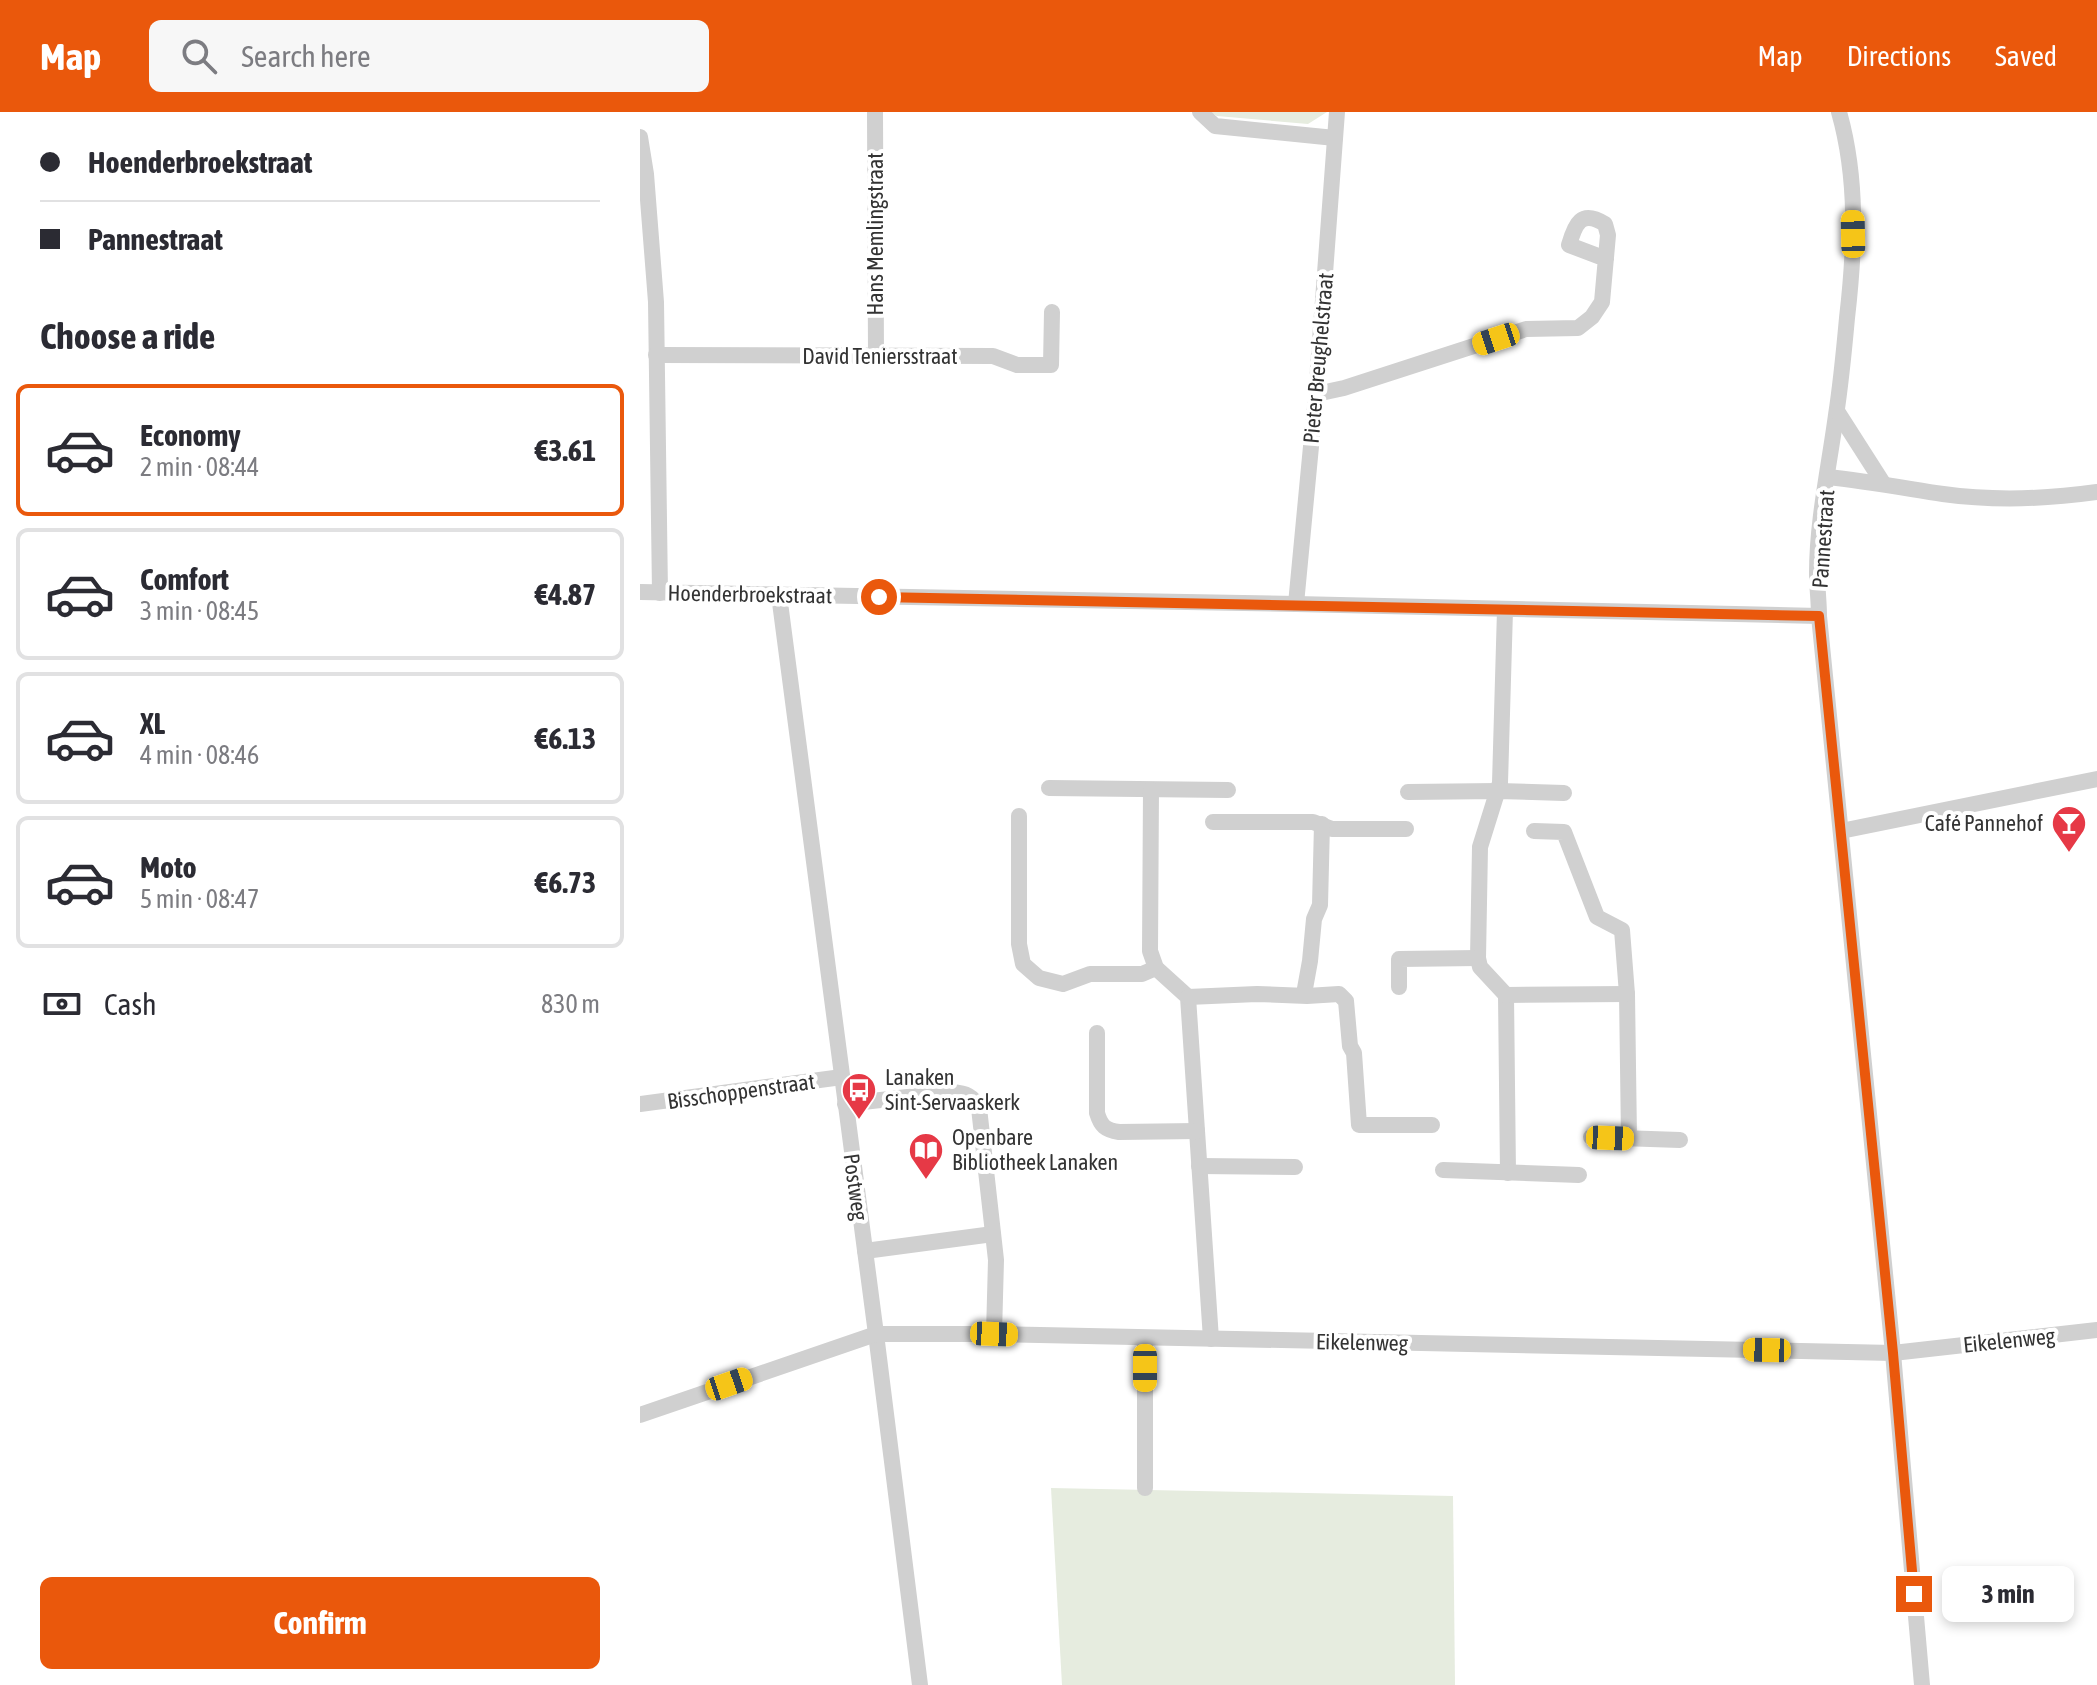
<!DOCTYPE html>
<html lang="en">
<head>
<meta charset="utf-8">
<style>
	body { margin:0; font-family:"Asap Condensed",sans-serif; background:#f7f7f7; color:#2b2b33; height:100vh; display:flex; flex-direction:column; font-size:30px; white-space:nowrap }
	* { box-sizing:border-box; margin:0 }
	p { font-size:26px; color:#7c7c81 }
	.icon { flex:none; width:44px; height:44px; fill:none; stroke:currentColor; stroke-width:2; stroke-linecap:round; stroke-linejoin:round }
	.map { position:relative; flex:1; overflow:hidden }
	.panel { display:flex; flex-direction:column; background:#fff; width:640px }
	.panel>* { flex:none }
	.top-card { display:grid; align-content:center; height:176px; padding:0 40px; background:#fff }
	.end { position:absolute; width:36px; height:36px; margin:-18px; border:10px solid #ea580c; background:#fff; box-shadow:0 0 0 4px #fff }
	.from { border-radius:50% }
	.bubble { position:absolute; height:56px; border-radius:12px; background:#fff; box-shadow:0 4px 12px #0003; font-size:26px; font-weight:700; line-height:56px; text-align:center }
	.car { position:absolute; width:24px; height:48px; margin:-24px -12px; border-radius:10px; box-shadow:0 0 6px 2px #0007; background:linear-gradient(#f5c518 24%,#345 0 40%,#f5c518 0 76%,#345 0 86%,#f5c518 0) }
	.top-card b { display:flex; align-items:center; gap:28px; height:76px; font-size:30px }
	.top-card b+b { border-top:2px solid #e1e1e2 }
	.top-card i { width:20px; height:20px; background:#2b2b33 }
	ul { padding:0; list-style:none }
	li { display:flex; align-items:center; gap:24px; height:132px; margin:0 16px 12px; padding:0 24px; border:4px solid #e1e1e2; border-radius:12px }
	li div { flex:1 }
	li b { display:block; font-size:30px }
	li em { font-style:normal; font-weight:700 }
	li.selected { border-color:#ea580c }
	li>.icon { width:72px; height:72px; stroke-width:1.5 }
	h2 { padding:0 40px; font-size:36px; line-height:96px }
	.pay { display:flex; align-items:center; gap:20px; height:88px; padding:0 40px; font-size:30px }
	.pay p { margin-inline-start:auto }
	.primary-button { display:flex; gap:16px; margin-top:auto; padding:16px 40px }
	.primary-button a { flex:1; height:92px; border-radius:12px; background:#ea580c; color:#fff; font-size:32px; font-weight:700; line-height:92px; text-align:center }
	header { display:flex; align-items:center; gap:48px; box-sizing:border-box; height:112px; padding:0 40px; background:#ea580c; color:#fff }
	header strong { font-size:38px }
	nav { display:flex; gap:44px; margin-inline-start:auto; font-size:28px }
	.search { width:560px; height:72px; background:#f7f7f7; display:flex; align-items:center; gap:20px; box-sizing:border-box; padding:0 28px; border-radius:12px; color:#7c7c81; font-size:30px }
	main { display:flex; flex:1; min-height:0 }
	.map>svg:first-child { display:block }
	.green { fill:#e6ecdf }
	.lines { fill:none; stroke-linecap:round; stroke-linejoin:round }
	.minor { stroke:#d0d0d0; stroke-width:16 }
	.route { stroke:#ea580c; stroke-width:10 }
	.labels { text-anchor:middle; stroke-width:8; stroke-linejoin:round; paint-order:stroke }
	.street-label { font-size:22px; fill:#333; stroke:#fff }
	.poi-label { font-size:22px; fill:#333; stroke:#fff; text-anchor:start }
</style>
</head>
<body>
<header>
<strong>Map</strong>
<div class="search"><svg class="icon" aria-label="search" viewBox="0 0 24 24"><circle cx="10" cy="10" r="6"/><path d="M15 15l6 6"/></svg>Search here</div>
<nav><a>Map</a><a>Directions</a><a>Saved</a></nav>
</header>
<main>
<section class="panel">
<div class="top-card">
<b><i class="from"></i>Hoenderbroekstraat</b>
<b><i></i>Pannestraat</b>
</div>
<h2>Choose a ride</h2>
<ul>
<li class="selected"><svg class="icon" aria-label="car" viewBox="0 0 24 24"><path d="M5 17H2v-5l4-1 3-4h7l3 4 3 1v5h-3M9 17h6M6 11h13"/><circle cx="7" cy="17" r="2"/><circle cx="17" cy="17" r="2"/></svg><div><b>Economy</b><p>2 min · 08:44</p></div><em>€3.61</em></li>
<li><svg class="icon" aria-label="car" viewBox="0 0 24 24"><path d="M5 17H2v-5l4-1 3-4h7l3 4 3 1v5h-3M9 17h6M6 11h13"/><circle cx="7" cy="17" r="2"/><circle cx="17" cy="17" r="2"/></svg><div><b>Comfort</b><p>3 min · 08:45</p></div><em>€4.87</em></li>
<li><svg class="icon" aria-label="car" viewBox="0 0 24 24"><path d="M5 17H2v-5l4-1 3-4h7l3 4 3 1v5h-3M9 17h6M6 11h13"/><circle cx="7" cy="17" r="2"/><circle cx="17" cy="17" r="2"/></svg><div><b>XL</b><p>4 min · 08:46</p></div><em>€6.13</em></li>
<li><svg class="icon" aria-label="car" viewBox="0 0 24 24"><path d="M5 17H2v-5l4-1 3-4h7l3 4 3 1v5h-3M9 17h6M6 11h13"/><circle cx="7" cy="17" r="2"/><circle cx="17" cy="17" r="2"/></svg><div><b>Moto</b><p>5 min · 08:47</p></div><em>€6.73</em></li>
</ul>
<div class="pay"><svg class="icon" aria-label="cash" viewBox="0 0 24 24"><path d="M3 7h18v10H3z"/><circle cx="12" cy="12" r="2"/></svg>Cash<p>830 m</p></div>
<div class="primary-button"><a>Confirm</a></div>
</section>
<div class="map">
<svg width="1457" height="1573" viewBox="0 0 1457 1573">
	<rect width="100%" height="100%" fill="#fff"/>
	<g class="green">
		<polygon points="570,0 687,0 668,12 577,4"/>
		<polygon points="411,1376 813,1384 815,1573 422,1573"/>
	</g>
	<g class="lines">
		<g class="minor">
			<polyline points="235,0 236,245"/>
			<polyline points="560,0 575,14 695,26"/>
			<path d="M1199,0C1218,67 1215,137 1207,206C1204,239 1201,271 1196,303C1189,355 1177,409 1177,461C1177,475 1179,490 1179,504L1253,1241L1282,1573"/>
			<polyline points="0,25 6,62 16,190 20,481"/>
			<polyline points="16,243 353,244 377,253 411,253 412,200"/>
			<path d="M676,282L704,276L886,217L938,216L952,205L962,190L968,123L965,112C941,97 935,112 929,133L966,147"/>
			<polyline points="1197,299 1243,371"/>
			<path d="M1187,365C1226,369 1264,376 1303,382C1354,389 1407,387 1457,380"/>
			<polyline points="0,480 656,492 1179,504"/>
			<polyline points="139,483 236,1222 280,1573"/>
			<polyline points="656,492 676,282 697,0"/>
			<polyline points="865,498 860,671 840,735 838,846 840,855 866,883 868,1061"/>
			<polyline points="409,676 588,678"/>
			<polyline points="511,678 510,839 516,856 548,885 571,1227"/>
			<polyline points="768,680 858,679 924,681"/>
			<polyline points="379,704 379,832 383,852 399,866 423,872 450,862 502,862 516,856"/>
			<polyline points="573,710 673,710 692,717 766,717"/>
			<polyline points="894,719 924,720 957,805 982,818 987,882 989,1026"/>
			<polyline points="1201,719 1457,667"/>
			<polyline points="759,875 759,847 838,846"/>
			<polyline points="664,882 670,849 674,807 680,793 682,712"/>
			<polyline points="866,883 987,882"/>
			<polyline points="548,885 617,882 667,884 699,882 706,889 710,934 714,941 719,1013 792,1013"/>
			<path d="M457,921V1001C461,1014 465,1018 479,1020L557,1019"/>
			<polyline points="0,992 202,965"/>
			<path d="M205,992L312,980C326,981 333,984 339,996L356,1148L354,1222"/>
			<polyline points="951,1025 1040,1028"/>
			<polyline points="559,1054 655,1055"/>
			<polyline points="803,1058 939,1063"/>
			<polyline points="225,1139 353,1122"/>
			<polyline points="505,1226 505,1376"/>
			<polyline points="0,1303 236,1222 354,1222 1253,1241 1457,1218"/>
		</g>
	</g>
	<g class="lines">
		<polyline class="route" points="239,485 1179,504 1253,1241 1274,1482"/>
	</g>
	<defs>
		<g id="bar-pin" transform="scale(1.8)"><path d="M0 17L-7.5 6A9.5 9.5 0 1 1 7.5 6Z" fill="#e63946" stroke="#fff"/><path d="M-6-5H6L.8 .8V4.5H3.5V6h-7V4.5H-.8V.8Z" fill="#fff"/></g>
		<g id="bus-pin" transform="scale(1.8)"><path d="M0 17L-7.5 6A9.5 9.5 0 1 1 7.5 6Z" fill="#e63946" stroke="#fff"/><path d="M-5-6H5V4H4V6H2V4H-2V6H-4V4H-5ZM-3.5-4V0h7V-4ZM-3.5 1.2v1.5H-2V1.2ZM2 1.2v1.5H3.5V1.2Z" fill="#fff"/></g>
		<g id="library-pin" transform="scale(1.8)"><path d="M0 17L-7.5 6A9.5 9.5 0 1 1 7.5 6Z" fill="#e63946" stroke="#fff"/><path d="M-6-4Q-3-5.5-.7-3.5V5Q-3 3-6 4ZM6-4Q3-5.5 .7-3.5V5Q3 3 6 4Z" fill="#fff"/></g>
	</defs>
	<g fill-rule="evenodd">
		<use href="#bar-pin" x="1429" y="711"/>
		<use href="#bus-pin" x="219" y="978"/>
		<use href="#library-pin" x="286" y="1038"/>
	</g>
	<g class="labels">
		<g class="street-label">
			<text transform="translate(235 122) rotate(-90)" y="8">Hans Memlingstraat</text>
			<text x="240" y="252">David Teniersstraat</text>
			<text transform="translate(678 246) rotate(-85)" y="8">Pieter Breughelstraat</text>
			<text transform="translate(1183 427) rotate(-86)" y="8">Pannestraat</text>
			<text transform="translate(110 482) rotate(1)" y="8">Hoenderbroekstraat</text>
			<text transform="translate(101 979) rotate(-8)" y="8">Bisschoppenstraat</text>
			<text transform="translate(216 1075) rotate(82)" y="8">Postweg</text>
			<text transform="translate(1369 1228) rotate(-6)" y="8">Eikelenweg</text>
			<text transform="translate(722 1230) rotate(1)" y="8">Eikelenweg</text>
		</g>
		<g class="poi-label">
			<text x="1403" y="719" text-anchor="end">Café Pannehof</text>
			<text x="245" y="973">Lanaken<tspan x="245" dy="25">Sint-Servaaskerk</tspan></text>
			<text x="312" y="1033">Openbare<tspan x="312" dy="25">Bibliotheek Lanaken</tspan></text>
		</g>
	</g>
</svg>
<i class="end from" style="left:239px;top:485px"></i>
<i class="end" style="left:1274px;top:1482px"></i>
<div class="bubble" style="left:1302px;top:1454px;width:132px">3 min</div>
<i class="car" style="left:1213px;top:122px;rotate:359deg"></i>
<i class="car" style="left:856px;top:227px;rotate:252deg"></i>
<i class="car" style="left:970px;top:1026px;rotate:92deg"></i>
<i class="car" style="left:354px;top:1222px;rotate:92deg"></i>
<i class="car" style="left:1127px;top:1238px;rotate:271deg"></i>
<i class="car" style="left:505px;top:1256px;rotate:180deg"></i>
<i class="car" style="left:89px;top:1272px;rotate:71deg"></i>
</div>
</main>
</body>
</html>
